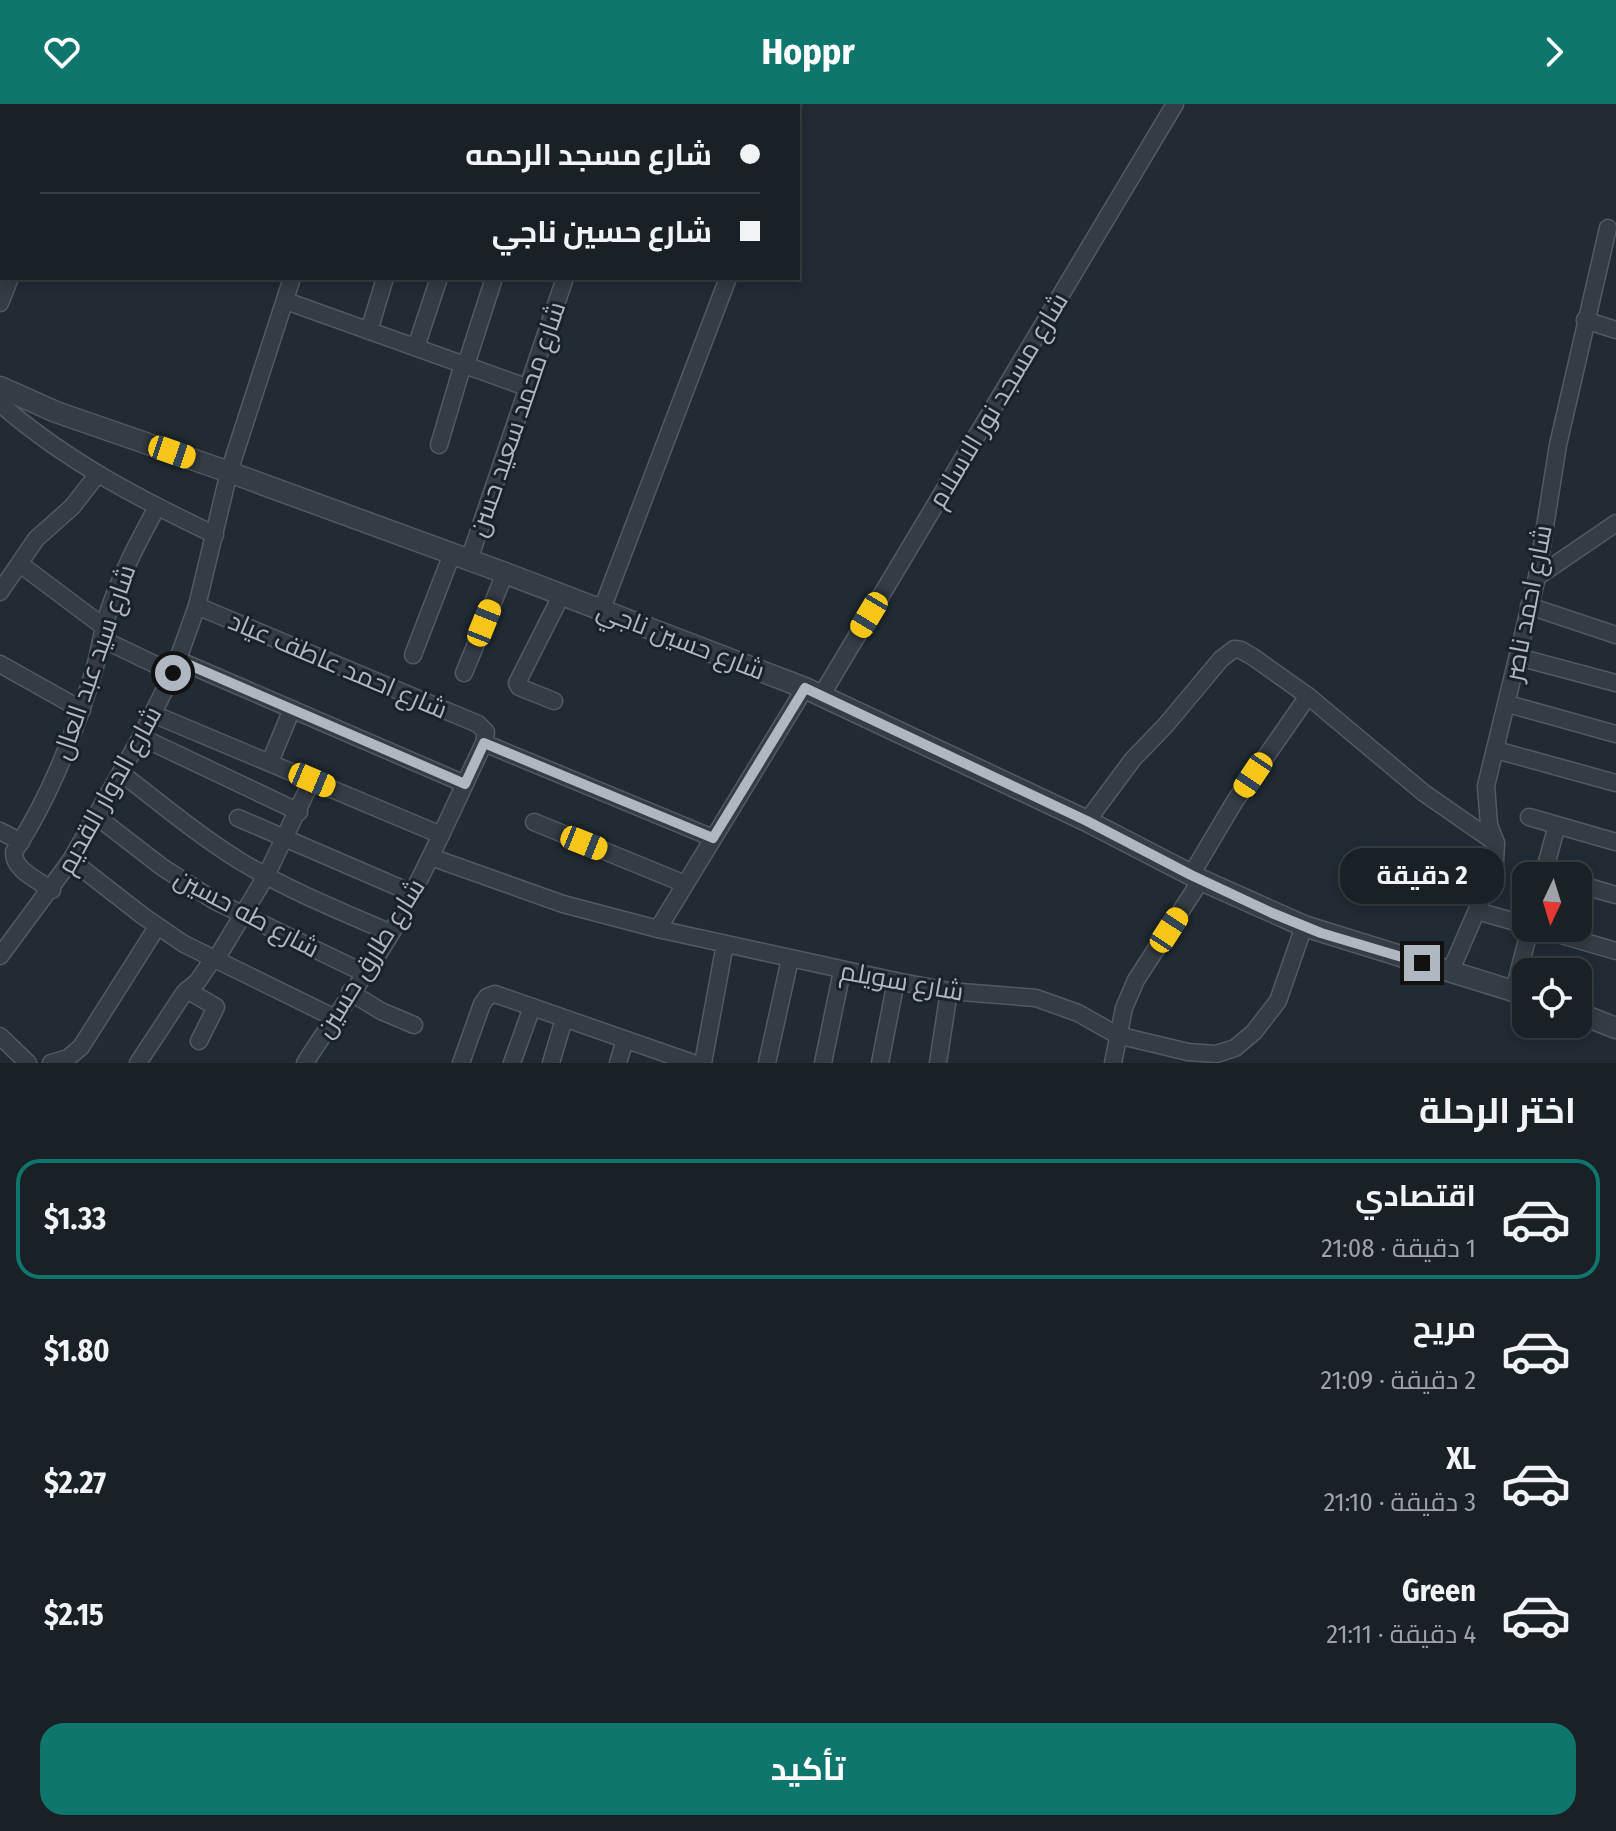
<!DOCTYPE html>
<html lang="ar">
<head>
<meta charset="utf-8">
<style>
	body { margin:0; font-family:"Fira Sans Condensed",Cairo,sans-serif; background:#22282e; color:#f1f3f6; direction:rtl; height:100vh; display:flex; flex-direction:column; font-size:30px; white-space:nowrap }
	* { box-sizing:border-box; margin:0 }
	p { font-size:26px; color:#9fa3a7 }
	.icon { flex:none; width:44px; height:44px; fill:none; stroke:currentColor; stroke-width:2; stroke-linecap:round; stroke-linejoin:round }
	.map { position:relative; height:959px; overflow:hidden; direction:ltr }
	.drawer { display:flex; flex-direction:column; background:#192026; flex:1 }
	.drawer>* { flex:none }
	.top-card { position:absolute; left:0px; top:0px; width:800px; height:176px; box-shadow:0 4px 12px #0003,0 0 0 2px #373e43; direction:rtl; display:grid; align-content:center; height:176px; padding:0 40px; background:#192026 }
	.needle { width:52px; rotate:184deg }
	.controls { position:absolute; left:1512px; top:758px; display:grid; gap:16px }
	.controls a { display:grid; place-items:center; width:80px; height:80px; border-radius:16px; background:#192026; box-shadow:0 4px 12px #0003,0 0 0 2px #373e43; font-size:40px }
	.end { position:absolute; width:36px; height:36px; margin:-18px; border:10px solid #afb7c0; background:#111; box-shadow:0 0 0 4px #111 }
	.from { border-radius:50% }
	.bubble { position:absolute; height:56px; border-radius:24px; background:#192026; box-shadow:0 4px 12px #0003,0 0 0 2px #373e43; font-size:26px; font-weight:700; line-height:56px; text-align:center; direction:rtl }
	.car { position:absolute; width:24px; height:48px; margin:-24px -12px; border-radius:10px; box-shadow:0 0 6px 2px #0007; background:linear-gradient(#f5c518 24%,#345 0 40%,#f5c518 0 76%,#345 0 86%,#f5c518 0) }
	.top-card b { display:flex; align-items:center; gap:28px; height:76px; font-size:30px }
	.top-card b+b { border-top:2px solid #373e43 }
	.top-card i { width:20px; height:20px; background:#f1f3f6 }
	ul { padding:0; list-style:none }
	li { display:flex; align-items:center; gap:24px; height:120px; margin:0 16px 12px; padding:0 24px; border:4px solid transparent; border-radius:24px }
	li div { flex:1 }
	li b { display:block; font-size:30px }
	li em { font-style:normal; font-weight:700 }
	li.on { border-color:#0f766e }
	li>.icon { width:72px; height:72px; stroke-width:1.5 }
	h2 { padding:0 40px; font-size:36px; line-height:96px }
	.cta { display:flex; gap:16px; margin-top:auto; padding:16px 40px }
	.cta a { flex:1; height:92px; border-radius:24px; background:#0f766e; color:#fff; font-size:32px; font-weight:700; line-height:92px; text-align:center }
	header { display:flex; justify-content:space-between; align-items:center; height:104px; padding:0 40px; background:#0f766e; color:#fff; font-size:36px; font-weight:700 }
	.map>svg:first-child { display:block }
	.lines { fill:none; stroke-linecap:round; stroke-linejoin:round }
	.minor-casing { stroke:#525a61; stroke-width:19 }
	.tertiary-casing { stroke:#525a61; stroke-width:23 }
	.minor { stroke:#343c44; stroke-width:16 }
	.tertiary { stroke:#343c44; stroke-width:20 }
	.route { stroke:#afb7c0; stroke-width:10 }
	.labels { text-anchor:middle; stroke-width:6; stroke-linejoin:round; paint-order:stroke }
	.street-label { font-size:26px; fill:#afb7c0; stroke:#1a2128 }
</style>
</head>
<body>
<header><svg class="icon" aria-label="forward" viewBox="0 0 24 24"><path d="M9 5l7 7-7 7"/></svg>Hoppr<svg class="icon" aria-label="heart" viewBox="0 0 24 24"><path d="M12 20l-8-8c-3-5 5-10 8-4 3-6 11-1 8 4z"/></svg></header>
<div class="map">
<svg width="1616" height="959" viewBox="0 0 1616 959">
	<rect width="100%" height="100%" fill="#212b33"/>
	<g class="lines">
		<g class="minor-casing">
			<g id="minor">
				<polyline points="630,0 636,2"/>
				<polyline points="90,2 91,0"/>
				<polyline points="349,2 350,0"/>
				<polyline points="437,2 437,0"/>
				<polyline points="496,2 497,0"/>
				<polyline points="551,2 551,0"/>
				<polyline points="792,2 793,0"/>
				<polyline points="286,197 526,283"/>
				<polyline points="0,199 10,174"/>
				<polyline points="1585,216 1616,226"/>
				<polyline points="369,227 385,174"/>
				<polyline points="416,243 439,174"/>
				<polyline points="466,261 494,174"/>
				<path d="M3,302C66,357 140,395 215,431"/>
				<polyline points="439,341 463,260"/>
				<polyline points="469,456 565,174"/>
				<polyline points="20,460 104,523"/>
				<polyline points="1537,473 1616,419"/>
				<polyline points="0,488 36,435 72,403 97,371"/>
				<path d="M197,502L478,620L486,628L484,639C454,702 427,765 393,826C366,872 333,914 305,959"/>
				<polyline points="1529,502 1616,531"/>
				<polyline points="602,505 728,174"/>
				<polyline points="102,535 173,569"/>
				<polyline points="413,551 452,450"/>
				<polyline points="1518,553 1616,579"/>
				<polyline points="178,556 465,680"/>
				<polyline points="0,560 82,606"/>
				<polyline points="464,569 505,469"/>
				<polyline points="821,592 1175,0"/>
				<polyline points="554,597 519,583 517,579 562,490"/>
				<polyline points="1508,600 1616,630"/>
				<polyline points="153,610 441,731"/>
				<polyline points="141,633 299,708"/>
				<polyline points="484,639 713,734"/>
				<polyline points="1496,646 1616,679"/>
				<polyline points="270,658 292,605"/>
				<path d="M121,669C160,699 198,731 240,757C288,786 340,807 391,829"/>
				<polyline points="96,712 162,763 215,797 364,869"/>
				<polyline points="1529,713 1616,738"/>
				<polyline points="238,714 412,789"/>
				<polyline points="1087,717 1133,655 1165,622 1221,555 1234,545 1241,546 1253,553 1308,592 1424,689 1496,739"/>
				<polyline points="534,718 685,780"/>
				<polyline points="0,727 21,738"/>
				<polyline points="431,753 563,800 658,825 896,877 949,887 1036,894 1078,909 1117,931 1188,948 1216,950 1235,944 1254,928 1278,897 1304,822"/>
				<polyline points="71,756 143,812 184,840 333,913"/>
				<polyline points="1191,771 1235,697 1308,592"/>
				<polyline points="1543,772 1557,721"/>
				<polyline points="1578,780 1616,791"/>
				<path d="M52,786C38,776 13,766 14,748C51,692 76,626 95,563C100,545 102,527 108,509C120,472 138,438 157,403"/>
				<polyline points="1477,807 1526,821"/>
				<polyline points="1537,824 1616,847"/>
				<polyline points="658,825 805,584"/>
				<polyline points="0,852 71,756 141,633 173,569 197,502 229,368 292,174"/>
				<polyline points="215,857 266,772 312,676"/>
				<polyline points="1450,868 1491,774 1495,757 1496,739 1489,721 1486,682 1537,473 1558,341 1608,124"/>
				<polyline points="187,886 216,903 199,937"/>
				<polyline points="1514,886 1530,824"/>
				<polyline points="350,888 381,907 414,921"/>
				<polyline points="0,932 28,959"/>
				<polyline points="51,959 68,954 81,943 157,823"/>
				<polyline points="138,959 184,889 198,877 212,856"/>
				<polyline points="461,959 482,900 487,893 495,890 693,959"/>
				<polyline points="512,959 532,903"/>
				<polyline points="551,959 564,915"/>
				<polyline points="618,959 625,936"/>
				<polyline points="703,959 725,840"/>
				<polyline points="767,959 790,855"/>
				<polyline points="823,959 842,867"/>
				<polyline points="880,959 896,877"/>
				<polyline points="938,959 949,887"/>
				<polyline points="1113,959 1124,904 1136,876 1201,776"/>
			</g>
		</g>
		<g class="tertiary-casing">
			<g id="tertiary">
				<polyline points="0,283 56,308 229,368 505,469 805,584 1087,717 1201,776 1304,822 1526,891"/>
				<polyline points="1578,909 1616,924"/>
			</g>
		</g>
		<use href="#minor" class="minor"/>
		<use href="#tertiary" class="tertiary"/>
	</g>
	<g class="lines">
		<polyline class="route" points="173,569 178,556 465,680 484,639 713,734 805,584 1087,717 1191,771 1272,809 1321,829 1422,859"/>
	</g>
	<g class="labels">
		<g class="street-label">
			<text transform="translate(998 296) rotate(-59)" y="9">شارع مسجد نور الاسلام</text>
			<text transform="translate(517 315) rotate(-71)" y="9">شارع محمد سعيد حسن</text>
			<text transform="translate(1528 499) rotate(-79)" y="9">شارع احمد ناصر</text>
			<text transform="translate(681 536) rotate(21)" y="9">شارع حسين ناجي</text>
			<text transform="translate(94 558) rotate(-71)" y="9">شارع سيد عبد العال</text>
			<text transform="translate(338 561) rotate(23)" y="9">شارع احمد عاطف عياد</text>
			<text transform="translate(109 686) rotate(-61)" y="9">شارع الدوار القديم</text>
			<text transform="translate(247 809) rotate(28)" y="9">شارع طه حسين</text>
			<text transform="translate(370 854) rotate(-58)" y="9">شارع طارق حسين</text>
			<text transform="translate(902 877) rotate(10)" y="9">شارع سويلم</text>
		</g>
	</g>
</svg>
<div class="controls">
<a><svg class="needle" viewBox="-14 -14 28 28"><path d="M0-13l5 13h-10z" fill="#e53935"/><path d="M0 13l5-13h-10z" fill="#9fa3a7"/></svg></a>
<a><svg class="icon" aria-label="locate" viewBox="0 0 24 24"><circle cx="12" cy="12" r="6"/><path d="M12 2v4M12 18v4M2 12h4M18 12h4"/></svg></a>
</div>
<i class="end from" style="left:173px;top:569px"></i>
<i class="end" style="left:1422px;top:859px"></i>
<div class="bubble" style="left:1340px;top:744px;width:164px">2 دقيقة</div>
<i class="car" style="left:172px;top:348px;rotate:109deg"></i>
<i class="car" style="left:869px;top:511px;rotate:211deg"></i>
<i class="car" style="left:484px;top:519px;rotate:22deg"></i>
<i class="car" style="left:1253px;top:671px;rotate:214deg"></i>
<i class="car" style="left:312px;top:676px;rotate:113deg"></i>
<i class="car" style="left:584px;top:739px;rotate:112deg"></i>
<i class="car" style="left:1169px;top:826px;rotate:33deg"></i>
<div class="top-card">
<b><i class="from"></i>شارع مسجد الرحمه</b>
<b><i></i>شارع حسين ناجي</b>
</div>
</div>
<section class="drawer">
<h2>اختر الرحلة</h2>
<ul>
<li class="on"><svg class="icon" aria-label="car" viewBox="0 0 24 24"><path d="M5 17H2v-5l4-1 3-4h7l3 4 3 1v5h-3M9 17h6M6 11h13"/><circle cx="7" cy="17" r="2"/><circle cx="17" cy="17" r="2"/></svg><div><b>اقتصادي</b><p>1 دقيقة · 21:08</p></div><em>$1.33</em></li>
<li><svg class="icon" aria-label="car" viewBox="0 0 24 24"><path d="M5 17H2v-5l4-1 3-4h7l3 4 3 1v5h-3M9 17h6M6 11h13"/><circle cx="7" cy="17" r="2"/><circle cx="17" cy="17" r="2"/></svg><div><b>مريح</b><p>2 دقيقة · 21:09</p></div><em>$1.80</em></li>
<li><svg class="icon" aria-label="car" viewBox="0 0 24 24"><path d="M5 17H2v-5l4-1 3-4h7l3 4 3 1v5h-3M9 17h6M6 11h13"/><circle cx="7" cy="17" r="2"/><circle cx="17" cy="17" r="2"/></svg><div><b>XL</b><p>3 دقيقة · 21:10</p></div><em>$2.27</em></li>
<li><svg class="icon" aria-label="car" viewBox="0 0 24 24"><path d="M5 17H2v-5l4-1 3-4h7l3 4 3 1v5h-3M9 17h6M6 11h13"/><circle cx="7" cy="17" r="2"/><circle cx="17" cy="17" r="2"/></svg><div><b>Green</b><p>4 دقيقة · 21:11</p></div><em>$2.15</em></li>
</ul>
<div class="cta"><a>تأكيد</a></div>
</section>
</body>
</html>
